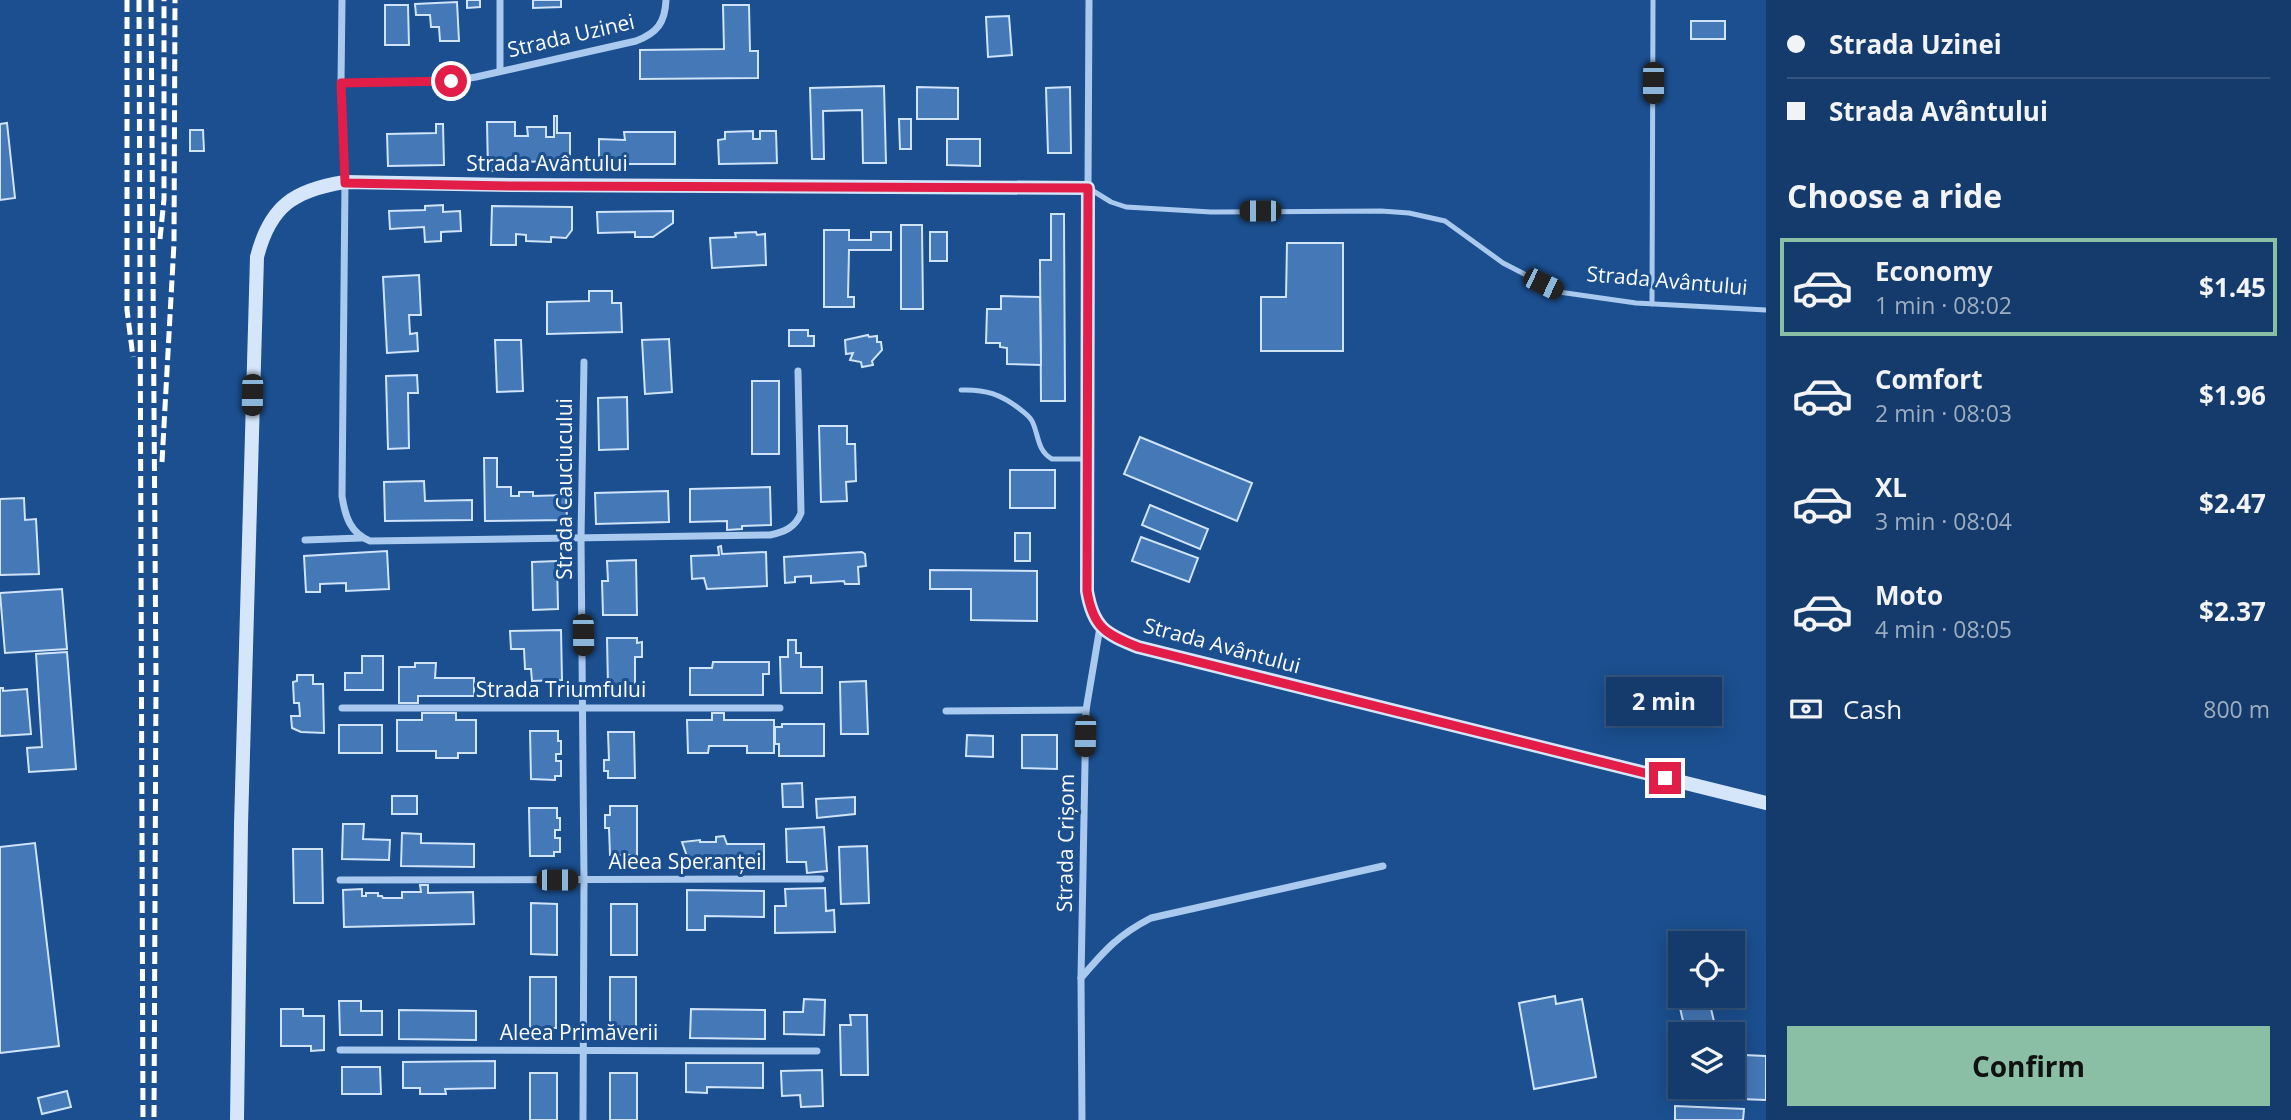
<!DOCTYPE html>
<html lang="en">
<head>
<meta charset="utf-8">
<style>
	body { margin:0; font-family:"Open Sans",sans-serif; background:#1d4271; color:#f1f3f6; height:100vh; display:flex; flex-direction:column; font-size:26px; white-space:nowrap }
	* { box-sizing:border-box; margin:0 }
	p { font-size:23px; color:#9dadc1 }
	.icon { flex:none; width:38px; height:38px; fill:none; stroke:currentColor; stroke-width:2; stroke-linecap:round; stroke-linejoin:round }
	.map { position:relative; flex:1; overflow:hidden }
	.drawer { display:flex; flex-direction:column; background:#143b6b; width:525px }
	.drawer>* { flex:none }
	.top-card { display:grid; align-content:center; height:154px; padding:0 21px; background:#143b6b }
	.tools { position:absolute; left:1668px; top:931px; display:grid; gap:14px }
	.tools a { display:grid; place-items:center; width:77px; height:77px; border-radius:0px; background:#143b6b; box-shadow:0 4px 18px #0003,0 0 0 2px #33557e; font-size:35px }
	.end { position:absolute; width:32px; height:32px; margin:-16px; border:9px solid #e11d48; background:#fff; box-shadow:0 0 0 4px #fff }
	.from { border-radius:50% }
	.bubble { position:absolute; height:49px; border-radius:0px; background:#143b6b; box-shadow:0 4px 18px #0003,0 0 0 2px #33557e; font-size:23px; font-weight:700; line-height:49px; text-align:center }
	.car { position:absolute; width:21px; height:42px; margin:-21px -10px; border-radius:9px; box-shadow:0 0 5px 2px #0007; background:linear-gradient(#222 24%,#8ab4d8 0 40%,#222 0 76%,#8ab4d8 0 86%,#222 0) }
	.top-card b { display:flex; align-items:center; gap:24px; height:66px; font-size:26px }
	.top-card b+b { border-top:2px solid #33557e }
	.top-card i { width:18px; height:18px; background:#f1f3f6 }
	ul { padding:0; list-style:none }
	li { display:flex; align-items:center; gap:21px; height:98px; margin:0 14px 10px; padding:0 7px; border:4px solid transparent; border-radius:0px }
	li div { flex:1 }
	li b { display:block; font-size:26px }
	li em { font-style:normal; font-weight:700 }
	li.active { border-color:#8abfa5 }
	li>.icon { width:63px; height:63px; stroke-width:1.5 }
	h2 { padding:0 21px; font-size:32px; line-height:84px }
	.pay { display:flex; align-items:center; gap:18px; height:77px; padding:0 21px; font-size:26px }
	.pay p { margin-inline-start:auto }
	.button { display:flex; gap:14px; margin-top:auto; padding:14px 21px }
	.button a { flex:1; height:80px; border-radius:0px; background:#8abfa5; color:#111; font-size:28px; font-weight:700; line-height:80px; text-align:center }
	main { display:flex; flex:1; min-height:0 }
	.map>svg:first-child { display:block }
	.building { fill:#4478b7; stroke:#cfe3fa; stroke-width:2 }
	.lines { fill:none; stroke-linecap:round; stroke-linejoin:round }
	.service { stroke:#a9c9ee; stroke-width:5 }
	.minor { stroke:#a9c9ee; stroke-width:7 }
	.secondary { stroke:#d6e6fa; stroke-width:14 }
	.rail { stroke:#fff; stroke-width:5; stroke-dasharray:12 5; stroke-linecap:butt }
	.route { stroke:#e11d48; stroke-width:9 }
	.labels { text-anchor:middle; stroke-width:6; stroke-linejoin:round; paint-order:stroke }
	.street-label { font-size:21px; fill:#fff; stroke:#1b4f8f }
</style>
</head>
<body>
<main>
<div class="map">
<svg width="1766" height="1120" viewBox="0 0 1766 1120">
	<rect width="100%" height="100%" fill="#1b4f8f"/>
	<g class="building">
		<polygon points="467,0 480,0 480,7 467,8"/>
		<polygon points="533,0 561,0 561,7 533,8"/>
		<polygon points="457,2 459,41 440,41 439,27 431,27 430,15 416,15 415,4"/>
		<polygon points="385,5 408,5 409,45 385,45"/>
		<polygon points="723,5 749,5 750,51 758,51 758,78 640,79 640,50 724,49"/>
		<polygon points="1009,16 1012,55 988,57 986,17"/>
		<rect x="1691" y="21" width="34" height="18"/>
		<polygon points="884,86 886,163 863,163 862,110 823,111 824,159 812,159 810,88"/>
		<polygon points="917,87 958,88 958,119 917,119"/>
		<polygon points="1070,87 1071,153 1048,153 1046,88"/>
		<polygon points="554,116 557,116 557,133 570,133 570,161 515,162 515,170 488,171 487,122 515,122 515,136 528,136 527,127 546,127 546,137 554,137"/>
		<polygon points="899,119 911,119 911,149 900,149"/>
		<polygon points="7,123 15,198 0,200 0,124"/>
		<polygon points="436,124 443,124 444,165 388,166 387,134 436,133"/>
		<polygon points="190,130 203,130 204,151 190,151"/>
		<polygon points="753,131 753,139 760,139 760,131 776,131 777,163 719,164 718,140 725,139 725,132"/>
		<polygon points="624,132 675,132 675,164 599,164 599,139 625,140"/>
		<polygon points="947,139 980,139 980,166 947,165"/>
		<polygon points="443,205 443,212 460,211 461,231 441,232 441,241 425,242 424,227 390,229 389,211 425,210 425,206"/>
		<polygon points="492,206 572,207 572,230 566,238 551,237 551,242 526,241 526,235 516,234 516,245 491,245"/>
		<polygon points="673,211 673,223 653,237 635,237 635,232 598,233 597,212"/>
		<polygon points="1051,214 1064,214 1065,401 1041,401 1040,260 1051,260"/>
		<polygon points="901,225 922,225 923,309 901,309"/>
		<polygon points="824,230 849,230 849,240 871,240 871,232 891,232 891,250 849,250 848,297 854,297 854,307 824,307"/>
		<polygon points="756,232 757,235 765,234 766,265 712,268 710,238 736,237 735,233"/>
		<rect x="930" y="232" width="17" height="29"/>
		<polygon points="1287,243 1343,243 1343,351 1261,351 1261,297 1286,297"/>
		<polygon points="419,275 421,315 409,315 410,334 417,333 418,351 387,353 383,277"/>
		<polygon points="589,291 612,291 612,303 621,303 622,332 547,334 547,302 589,301"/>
		<polygon points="1001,296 1040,297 1041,365 1007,364 1007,348 1000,347 1000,343 986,343 987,309 1001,309"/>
		<polygon points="789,330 808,330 808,336 814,336 814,346 789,346"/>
		<polygon points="868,335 869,337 877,336 877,342 881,342 882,350 872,361 873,365 862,367 861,362 850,360 853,353 846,354 845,340"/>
		<polygon points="669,339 672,392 645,394 642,340"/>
		<polygon points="495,340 521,340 523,391 497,392"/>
		<polygon points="417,375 418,393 408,393 409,448 388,449 386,376"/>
		<rect x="752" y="381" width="27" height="73"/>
		<polygon points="627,397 628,449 599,450 598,398"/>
		<polygon points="819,426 847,426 847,444 855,444 856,481 846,482 847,501 821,502"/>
		<polygon points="1140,437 1252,483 1237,521 1124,474"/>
		<polygon points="484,458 497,458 497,487 511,487 511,496 519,496 519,492 533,492 533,496 566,495 567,520 485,521"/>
		<rect x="1010" y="470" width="45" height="38"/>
		<polygon points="424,481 425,501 472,500 472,520 385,521 384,482"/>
		<polygon points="770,487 771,525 742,526 742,529 727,530 727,521 690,522 690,489"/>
		<polygon points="668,491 669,522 596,524 595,493"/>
		<polygon points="24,498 25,520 36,519 39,574 0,575 0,499"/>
		<polygon points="1150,505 1208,529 1200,549 1142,525"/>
		<rect x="1015" y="533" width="15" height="28"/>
		<polygon points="1141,537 1198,558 1189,582 1132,561"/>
		<polygon points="721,546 722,554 766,552 767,586 707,589 704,578 692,579 691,556 719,555 718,547"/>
		<polygon points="387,551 389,589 346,591 346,583 320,584 320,592 306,592 304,556"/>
		<polygon points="862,552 865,554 866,566 858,567 859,584 845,584 844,581 811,583 811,576 795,577 795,582 785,583 784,557"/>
		<polygon points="636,560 637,615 603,615 602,581 608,581 607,561"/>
		<polygon points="557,561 558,609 533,610 532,562"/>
		<polygon points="930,570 1037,571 1037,621 971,620 971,589 930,589"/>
		<polygon points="62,589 67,649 5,653 0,593"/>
		<polygon points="561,630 562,680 532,681 531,669 525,669 524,649 511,649 510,631"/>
		<polygon points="607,638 637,638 637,643 642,642 642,657 635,657 635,686 608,686"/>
		<polygon points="788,640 796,640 796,653 801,653 801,667 822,667 822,693 781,693 780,657 788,657"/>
		<polygon points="67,652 76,769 29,772 27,748 42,747 36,654"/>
		<polygon points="362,656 383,656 383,690 345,690 345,673 362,673"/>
		<polygon points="713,662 769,662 769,674 763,674 763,695 690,695 690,668 712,668"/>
		<polygon points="415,663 436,663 435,678 474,678 474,696 418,696 418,703 399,703 399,667 415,667"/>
		<polygon points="297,675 313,675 313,684 323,684 324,733 301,732 292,728 291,716 300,716 299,703 294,703 293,682 297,681"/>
		<polygon points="866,681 868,734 841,734 840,682"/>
		<polygon points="0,688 3,688 3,691 27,689 31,734 0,736"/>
		<polygon points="422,713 456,713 456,720 476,720 476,753 458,753 458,758 436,758 436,751 397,751 397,720 422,720"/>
		<polygon points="712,713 724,713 724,720 774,720 774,753 747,753 747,746 709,746 708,753 688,753 687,720 712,720"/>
		<polygon points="782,724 824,724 824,756 779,756 779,744 775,744 775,727 782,727"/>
		<rect x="339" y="725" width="43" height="28"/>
		<polygon points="530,731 558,731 558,741 561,741 561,754 556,754 556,761 561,761 561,776 555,776 555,780 531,779"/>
		<polygon points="608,732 634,732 635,778 608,778 608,771 604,771 604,760 609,760"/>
		<polygon points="967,735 993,736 993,757 966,756"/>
		<polygon points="1022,735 1057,735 1057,769 1022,768"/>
		<polygon points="802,783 803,807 783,807 782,784"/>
		<rect x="392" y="796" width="25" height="18"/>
		<polygon points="855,797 855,814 817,818 816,799"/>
		<polygon points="610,806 637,806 637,855 610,855 609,828 605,828 605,815 610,815"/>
		<polygon points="529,808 557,808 557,818 560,818 560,830 555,830 555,838 560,838 560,852 554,852 554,856 530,856"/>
		<polygon points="343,824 364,824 363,839 390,840 389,860 342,859"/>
		<polygon points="824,827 827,871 807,873 806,862 787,862 786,829"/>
		<polygon points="402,833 421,834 421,843 474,844 474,867 401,866"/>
		<polygon points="724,836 727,844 764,844 764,869 691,868 682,842 700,840 700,842 716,842 716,837"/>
		<polygon points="35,843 59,1046 0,1053 0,847"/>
		<polygon points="867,846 869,903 841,904 839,847"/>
		<polygon points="293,849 322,849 323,903 294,903"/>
		<polygon points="420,885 428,885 428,893 473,892 474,924 344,927 343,890 362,889 362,896 366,896 366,893 378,893 378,896 382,896 383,898 402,898 402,892 421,892"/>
		<polygon points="825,888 826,911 834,910 835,932 775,933 775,906 786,906 785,889"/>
		<polygon points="687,890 764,891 764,917 705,916 705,930 687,930"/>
		<polygon points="531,903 557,904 557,955 531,954"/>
		<rect x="611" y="904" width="26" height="51"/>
		<polygon points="1680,967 1680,996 1708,996 1717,1034 1686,1034 1671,969"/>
		<rect x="530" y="977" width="26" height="51"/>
		<rect x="610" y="977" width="26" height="51"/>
		<polygon points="1555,996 1556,1004 1582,999 1596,1077 1534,1089 1519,1003"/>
		<polygon points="804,999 825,1000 824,1035 784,1034 784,1012 803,1012"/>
		<polygon points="339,1001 361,1001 361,1011 382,1011 382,1035 340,1035"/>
		<polygon points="281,1009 303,1009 303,1016 324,1016 324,1050 311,1051 311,1046 281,1046"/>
		<polygon points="691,1009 765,1010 765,1039 690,1038"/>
		<polygon points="399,1010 476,1011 476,1040 399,1039"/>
		<polygon points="850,1015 867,1015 868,1075 841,1075 840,1025 851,1025"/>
		<polygon points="1744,1055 1766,1056 1766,1100 1741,1099"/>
		<polygon points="495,1061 495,1088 445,1089 446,1094 420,1094 420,1088 403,1088 403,1062"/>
		<polygon points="686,1063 763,1063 763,1088 707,1087 707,1093 686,1092"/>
		<polygon points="342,1067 380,1067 381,1094 342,1094"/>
		<polygon points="822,1070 823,1106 801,1107 800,1095 782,1096 781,1071"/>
		<rect x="530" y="1073" width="27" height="47"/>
		<rect x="610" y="1073" width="27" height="47"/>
		<polygon points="67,1091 71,1107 42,1114 38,1098"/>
		<polygon points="1675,1106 1744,1109 1743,1120 1675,1120"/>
	</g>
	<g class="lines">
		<g class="service">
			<polyline points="1090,189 1111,202 1126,207 1211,212 1381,211 1409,213 1445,221 1503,263 1559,292 1636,303 1766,310"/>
			<polyline points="1652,304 1653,0"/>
			<path d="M961,390C985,389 1001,394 1021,410C1025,413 1030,417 1032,421C1039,435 1037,451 1052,459H1085"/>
		</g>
		<g class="minor">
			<path d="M342,0L341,83L345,182L342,496C345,516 350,533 370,541L770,535C784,532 795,528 801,513L798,371"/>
			<polyline points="500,0 500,71"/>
			<path d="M341,83L451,81L476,77L636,41C657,33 665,23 666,0"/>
			<polyline points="1088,188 1089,0"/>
			<polyline points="305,540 361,538"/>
			<polyline points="342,708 780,708"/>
			<polyline points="946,711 1086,710"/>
			<polyline points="340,880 821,879"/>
			<path d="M1081,978C1105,950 1118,935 1151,918L1383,866"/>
			<polyline points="340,1050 817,1051"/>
			<polyline points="583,1120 584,880 581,538 584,362"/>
			<polyline points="1082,1120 1081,978 1086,710 1100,627"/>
		</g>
		<path class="secondary" d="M237,1120L241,825L257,257C270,206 294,190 345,182L513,185L1088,188L1087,591C1093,627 1105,634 1138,647L1766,803"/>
		<g class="rail">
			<polyline points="127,0 127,310 133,357"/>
			<polyline points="139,0 143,1120"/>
			<polyline points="151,0 156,681 154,1120"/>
			<polyline points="160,239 164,199 164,0"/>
			<polyline points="162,462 174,243 175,0"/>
		</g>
	</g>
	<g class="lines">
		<path class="route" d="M451,81L341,83L345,183L513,186L1088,188L1087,591C1093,627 1105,634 1138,647L1665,778"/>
	</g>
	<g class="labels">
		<g class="street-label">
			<text transform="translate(571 36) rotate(-13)" y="7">Strada Uzinei</text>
			<text x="547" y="171">Strada Avântului</text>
			<text transform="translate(1667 281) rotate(5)" y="7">Strada Avântului</text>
			<text transform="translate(565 489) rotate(-90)" y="7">Strada Cauciucului</text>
			<text transform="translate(1222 646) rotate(15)" y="7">Strada Avântului</text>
			<text x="561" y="697">Strada Triumfului</text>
			<text transform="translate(1066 843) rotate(-89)" y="7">Strada Crișom</text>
			<text x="685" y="869">Aleea Speranței</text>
			<text x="579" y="1040">Aleea Primăverii</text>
		</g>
	</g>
</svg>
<div class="tools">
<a><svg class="icon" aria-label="locate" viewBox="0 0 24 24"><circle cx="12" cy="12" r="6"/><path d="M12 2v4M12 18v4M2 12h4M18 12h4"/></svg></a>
<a><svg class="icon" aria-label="layers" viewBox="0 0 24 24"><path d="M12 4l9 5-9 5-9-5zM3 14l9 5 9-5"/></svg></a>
</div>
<i class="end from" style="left:451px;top:81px"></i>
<i class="end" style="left:1665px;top:778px"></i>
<div class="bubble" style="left:1606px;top:677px;width:116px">2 min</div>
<i class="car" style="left:1653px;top:83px;rotate:180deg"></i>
<i class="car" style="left:1260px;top:211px;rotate:270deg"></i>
<i class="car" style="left:1543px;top:284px;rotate:116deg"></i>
<i class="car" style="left:252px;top:395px;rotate:181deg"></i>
<i class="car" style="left:583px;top:635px;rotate:179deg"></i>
<i class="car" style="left:1085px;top:736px;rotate:181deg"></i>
<i class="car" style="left:557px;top:880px;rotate:90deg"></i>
</div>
<section class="drawer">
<div class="top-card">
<b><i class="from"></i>Strada Uzinei</b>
<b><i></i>Strada Avântului</b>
</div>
<h2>Choose a ride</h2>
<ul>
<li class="active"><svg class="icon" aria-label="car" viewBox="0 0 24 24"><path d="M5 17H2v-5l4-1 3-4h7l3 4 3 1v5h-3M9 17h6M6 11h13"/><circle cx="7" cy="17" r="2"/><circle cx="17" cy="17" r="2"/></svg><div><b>Economy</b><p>1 min · 08:02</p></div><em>$1.45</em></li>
<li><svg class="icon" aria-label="car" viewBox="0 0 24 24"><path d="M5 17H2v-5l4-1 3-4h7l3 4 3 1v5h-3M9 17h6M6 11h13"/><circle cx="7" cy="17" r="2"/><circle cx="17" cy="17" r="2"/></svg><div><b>Comfort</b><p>2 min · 08:03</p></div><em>$1.96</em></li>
<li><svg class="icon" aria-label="car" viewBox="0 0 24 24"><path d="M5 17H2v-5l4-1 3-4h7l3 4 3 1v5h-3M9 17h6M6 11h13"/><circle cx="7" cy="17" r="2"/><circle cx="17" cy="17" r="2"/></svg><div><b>XL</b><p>3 min · 08:04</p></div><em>$2.47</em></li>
<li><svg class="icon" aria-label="car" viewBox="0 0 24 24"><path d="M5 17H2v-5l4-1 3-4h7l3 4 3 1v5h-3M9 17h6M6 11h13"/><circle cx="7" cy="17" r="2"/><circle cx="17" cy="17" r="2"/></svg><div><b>Moto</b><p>4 min · 08:05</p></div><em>$2.37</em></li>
</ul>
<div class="pay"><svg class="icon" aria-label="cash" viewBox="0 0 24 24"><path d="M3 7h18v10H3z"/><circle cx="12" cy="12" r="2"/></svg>Cash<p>800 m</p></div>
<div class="button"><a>Confirm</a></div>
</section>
</main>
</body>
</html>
